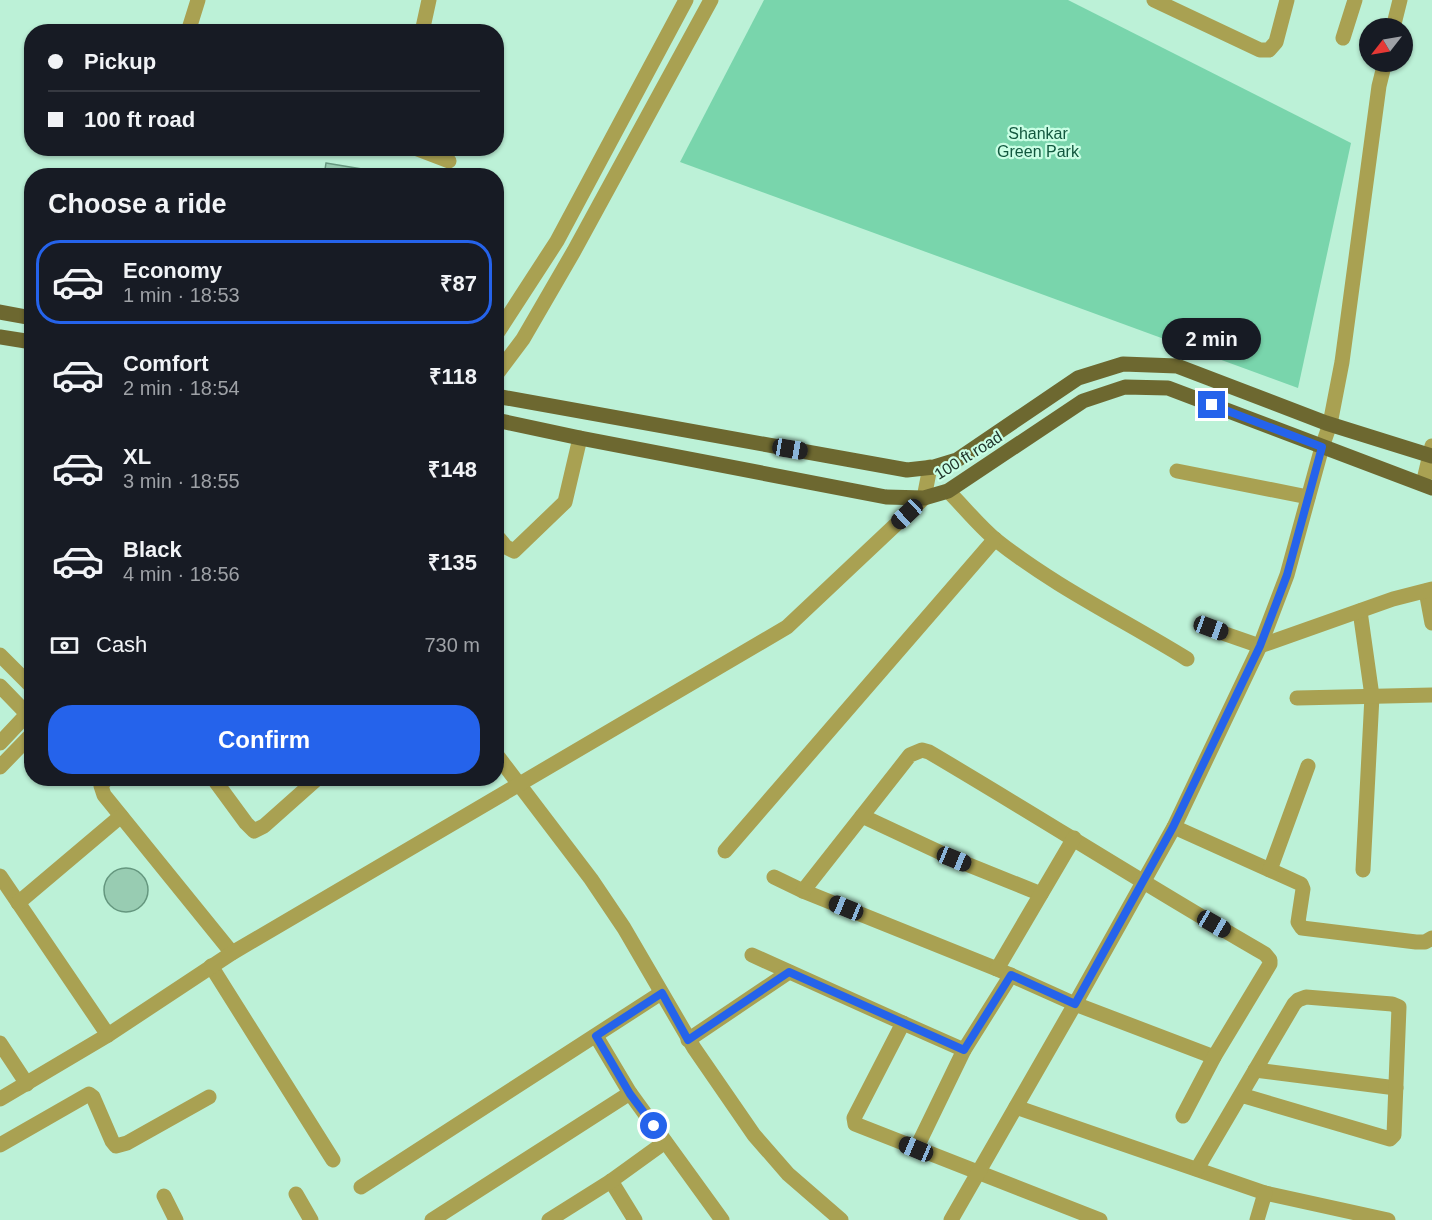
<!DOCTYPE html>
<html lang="en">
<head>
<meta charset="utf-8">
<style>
	body { margin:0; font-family:Arial,sans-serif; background:#20242c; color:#f1f3f6; height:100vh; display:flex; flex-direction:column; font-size:22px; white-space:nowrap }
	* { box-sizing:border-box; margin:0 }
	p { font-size:20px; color:#9ea1a6 }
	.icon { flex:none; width:33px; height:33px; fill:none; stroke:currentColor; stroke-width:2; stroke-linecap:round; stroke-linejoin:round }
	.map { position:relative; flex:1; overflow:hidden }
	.panel { position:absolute; left:24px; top:168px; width:480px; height:618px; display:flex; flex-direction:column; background:#171b24; border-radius:24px; box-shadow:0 2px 4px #0004 }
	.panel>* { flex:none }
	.banner { position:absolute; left:24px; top:24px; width:480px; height:132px; border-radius:24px; box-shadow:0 2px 4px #0004; display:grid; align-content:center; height:132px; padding:0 24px; background:#171b24 }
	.needle { width:39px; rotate:239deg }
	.tools { position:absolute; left:1359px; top:18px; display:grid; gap:12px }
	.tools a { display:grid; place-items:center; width:54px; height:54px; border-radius:50%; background:#171b24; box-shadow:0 2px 4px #0004; font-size:30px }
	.end { position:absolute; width:27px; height:27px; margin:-14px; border:8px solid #2563eb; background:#fff; box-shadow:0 0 0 3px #fff }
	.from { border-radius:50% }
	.bubble { position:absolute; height:42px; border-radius:21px; background:#171b24; box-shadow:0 2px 4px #0004; font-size:20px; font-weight:700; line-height:42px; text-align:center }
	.car { position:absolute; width:18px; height:36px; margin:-18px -9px; border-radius:8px; box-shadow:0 0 4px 2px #0007; background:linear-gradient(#222 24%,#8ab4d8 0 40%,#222 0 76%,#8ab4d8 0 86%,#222 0) }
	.banner b { display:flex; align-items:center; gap:21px; height:57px; font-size:22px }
	.banner b+b { border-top:2px solid #363941 }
	.banner i { width:15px; height:15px; background:#f1f3f6 }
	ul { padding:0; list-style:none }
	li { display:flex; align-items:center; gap:18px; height:84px; margin:0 12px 9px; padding:0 12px; border:3px solid transparent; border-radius:24px }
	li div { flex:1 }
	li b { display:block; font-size:22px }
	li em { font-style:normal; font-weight:700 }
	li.active { border-color:#2563eb }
	li>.icon { width:54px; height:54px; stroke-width:1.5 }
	h2 { padding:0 24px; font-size:27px; line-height:72px }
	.pay { display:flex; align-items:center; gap:15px; height:66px; padding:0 24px; font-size:22px }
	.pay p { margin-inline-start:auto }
	.cta { display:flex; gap:12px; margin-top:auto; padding:12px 24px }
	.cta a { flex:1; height:69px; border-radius:24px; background:#2563eb; color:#fff; font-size:24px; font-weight:700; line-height:69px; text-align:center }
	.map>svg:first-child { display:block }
	.green { fill:#79d5ac }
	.building { fill:#98ccb2; stroke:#65977f; stroke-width:1.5 }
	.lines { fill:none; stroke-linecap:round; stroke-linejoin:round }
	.minor { stroke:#a9a152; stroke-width:15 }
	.major { stroke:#6d6830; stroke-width:15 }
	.route { stroke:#2563eb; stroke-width:8 }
	.labels { text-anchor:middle; stroke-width:4.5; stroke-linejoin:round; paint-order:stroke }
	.park-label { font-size:16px; fill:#12573e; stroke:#c9fee4 }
	.street-label { font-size:16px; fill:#21362c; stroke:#c9fee4 }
</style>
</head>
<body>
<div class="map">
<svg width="1432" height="1220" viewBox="0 0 1432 1220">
	<rect width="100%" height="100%" fill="#bcf1d7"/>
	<polygon class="green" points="764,0 1068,0 1351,143 1298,388 680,162"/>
	<g class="building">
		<polygon points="326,163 404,176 324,176"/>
		<circle cx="126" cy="890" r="22"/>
	</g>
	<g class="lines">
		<g class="minor">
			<polyline points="1154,0 1260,50 1269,50 1276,42 1287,0"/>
			<polyline points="1393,28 1400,0"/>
			<polyline points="188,32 198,0"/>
			<polyline points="422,32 429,0"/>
			<polyline points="1343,38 1355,0"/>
			<polyline points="415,148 449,161"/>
			<polyline points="496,335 557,241 686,0"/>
			<polyline points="496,375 523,339 574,251 711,0"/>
			<polyline points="1177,471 1308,497"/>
			<polyline points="1423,484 1432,446"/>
			<path d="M948,491C964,507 979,526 996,540C1055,587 1124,620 1187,659"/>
			<polyline points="496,535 506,547 514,551 565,502 580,438"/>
			<polyline points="1426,591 1432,623"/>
			<polyline points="1360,611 1372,696 1363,870"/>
			<polyline points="1211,629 1260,646 1393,599 1432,589"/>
			<polyline points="0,655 32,687"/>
			<polyline points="0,686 32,719"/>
			<polyline points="1297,698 1432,695"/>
			<polyline points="0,743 32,709"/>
			<polyline points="496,754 591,879 624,928 694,1048 754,1135 788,1174 841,1220"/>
			<polyline points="0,767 32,734"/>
			<polyline points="107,778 101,786 104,795 232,953"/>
			<polyline points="213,778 246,823 254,831 264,826 318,778"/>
			<polyline points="862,816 954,859 1041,894"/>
			<polyline points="1174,827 1301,884 1303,889 1298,922 1302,928 1416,942 1425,942 1432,938"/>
			<polyline points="725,851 995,539"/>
			<polyline points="1270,870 1308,766"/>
			<polyline points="0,876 108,1035"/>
			<polyline points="774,877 803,891 997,969 1075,1004 1214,1057"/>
			<path d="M803,891L910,755L922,750L929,752C1041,818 1152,889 1265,954L1270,960V964L1214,1057L1183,1116"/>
			<polyline points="18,903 121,816"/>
			<polyline points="752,955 903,1023 854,1118 855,1124 1100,1220"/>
			<polyline points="211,966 333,1160"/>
			<polyline points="997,969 1074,838"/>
			<polyline points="903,1023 964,1050 916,1149"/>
			<polyline points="596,1036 630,1093 722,1220"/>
			<polyline points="688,1040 789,972"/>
			<polyline points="0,1043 27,1084"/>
			<polyline points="964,1050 1011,975"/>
			<polyline points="1255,1070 1396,1088"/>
			<polyline points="0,1099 108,1035 232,953 787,627 924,498 930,467"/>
			<polyline points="1016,1107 1265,1193 1388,1220"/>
			<polyline points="0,1145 89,1094 93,1097 112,1141 116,1146 127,1143 209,1097"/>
			<polyline points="1197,1169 1294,1004 1298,1000 1306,997 1392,1004 1399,1007 1394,1135 1390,1139 1241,1095"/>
			<polyline points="611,1181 635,1220"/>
			<polyline points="361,1187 661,993"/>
			<polyline points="296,1194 311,1220"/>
			<polyline points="164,1196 176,1220"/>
			<polyline points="432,1220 630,1093"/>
			<polyline points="549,1220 611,1181 665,1142"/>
			<polyline points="951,1220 1075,1004 1174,827 1260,646 1287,575 1322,447 1330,424 1342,362 1379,86 1385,62"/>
			<polyline points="1257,1220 1265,1193"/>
		</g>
		<g class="major">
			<polyline points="0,312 32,318"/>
			<polyline points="0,337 32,342"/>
			<polyline points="496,396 907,470 934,467 957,460 1078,378 1123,364 1177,366 1326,423 1432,456"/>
			<polyline points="496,420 580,438 886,497 924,498 948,491 1083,401 1125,387 1168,388 1432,488"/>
		</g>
	</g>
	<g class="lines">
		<polyline class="route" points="654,1126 630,1094 596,1036 662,993 688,1040 789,972 964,1050 1011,975 1075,1004 1173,827 1260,646 1287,575 1322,447 1212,405"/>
	</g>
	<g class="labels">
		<g class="park-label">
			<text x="1038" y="139">Shankar<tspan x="1038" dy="18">Green Park</tspan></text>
		</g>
		<g class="street-label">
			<text transform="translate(968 455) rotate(-32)" y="6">100 ft road</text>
		</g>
	</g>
</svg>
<div class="tools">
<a><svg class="needle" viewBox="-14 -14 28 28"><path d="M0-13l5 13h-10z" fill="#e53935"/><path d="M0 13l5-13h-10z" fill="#9ea1a6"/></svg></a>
</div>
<i class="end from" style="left:654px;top:1126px"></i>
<i class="end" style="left:1212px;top:405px"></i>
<div class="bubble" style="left:1162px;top:318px;width:99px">2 min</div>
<i class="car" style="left:790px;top:449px;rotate:100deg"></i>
<i class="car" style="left:907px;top:514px;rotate:227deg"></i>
<i class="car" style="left:1211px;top:628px;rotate:110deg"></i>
<i class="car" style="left:954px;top:859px;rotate:112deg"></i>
<i class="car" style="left:846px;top:908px;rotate:292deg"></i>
<i class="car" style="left:1214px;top:924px;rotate:120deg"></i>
<i class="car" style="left:916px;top:1149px;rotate:293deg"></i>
<div class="banner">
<b><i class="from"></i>Pickup</b>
<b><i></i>100 ft road</b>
</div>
<section class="panel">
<h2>Choose a ride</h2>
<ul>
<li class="active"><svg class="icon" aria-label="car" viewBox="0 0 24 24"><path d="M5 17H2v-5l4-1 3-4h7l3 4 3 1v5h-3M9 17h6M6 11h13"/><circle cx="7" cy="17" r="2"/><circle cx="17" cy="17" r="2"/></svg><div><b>Economy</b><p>1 min · 18:53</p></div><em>₹87</em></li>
<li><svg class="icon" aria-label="car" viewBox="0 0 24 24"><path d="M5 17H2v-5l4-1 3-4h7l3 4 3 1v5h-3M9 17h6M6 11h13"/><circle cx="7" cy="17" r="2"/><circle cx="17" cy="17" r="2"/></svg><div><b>Comfort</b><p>2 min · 18:54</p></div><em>₹118</em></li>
<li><svg class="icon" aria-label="car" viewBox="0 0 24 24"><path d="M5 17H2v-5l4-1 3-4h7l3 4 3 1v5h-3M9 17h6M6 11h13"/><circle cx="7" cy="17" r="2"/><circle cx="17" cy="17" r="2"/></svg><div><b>XL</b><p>3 min · 18:55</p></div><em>₹148</em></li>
<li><svg class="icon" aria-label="car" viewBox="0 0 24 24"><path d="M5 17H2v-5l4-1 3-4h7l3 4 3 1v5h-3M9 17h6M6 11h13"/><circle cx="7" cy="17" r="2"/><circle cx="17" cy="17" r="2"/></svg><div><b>Black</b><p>4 min · 18:56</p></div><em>₹135</em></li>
</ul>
<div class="pay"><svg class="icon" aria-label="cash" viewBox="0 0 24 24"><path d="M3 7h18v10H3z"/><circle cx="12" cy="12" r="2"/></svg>Cash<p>730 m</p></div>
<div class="cta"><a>Confirm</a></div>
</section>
</div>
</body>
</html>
